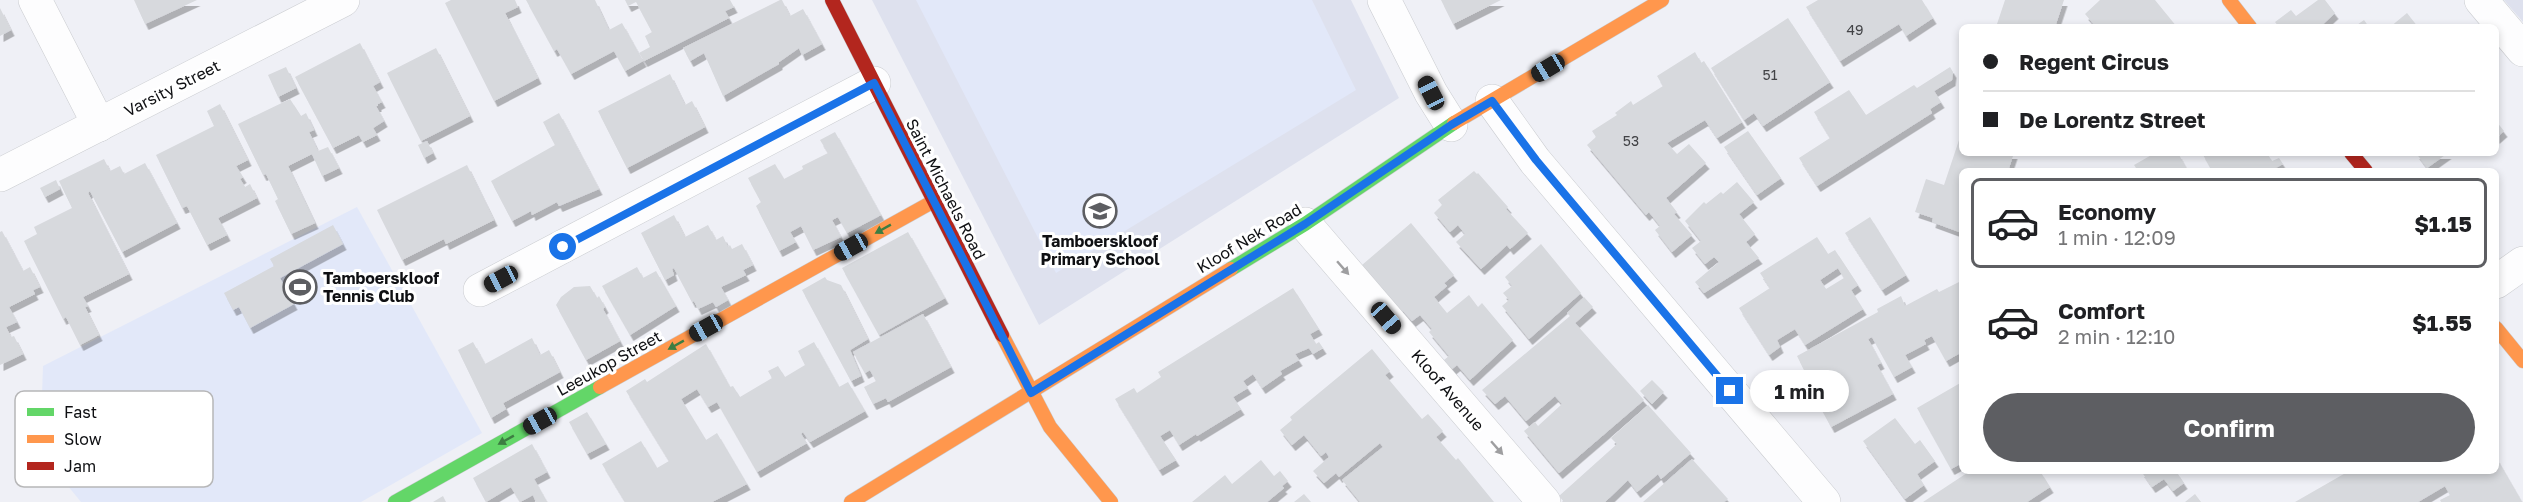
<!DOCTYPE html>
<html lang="en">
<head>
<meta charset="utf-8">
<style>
	body { margin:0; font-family:"Golos Text",sans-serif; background:#f6f6f6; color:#202124; height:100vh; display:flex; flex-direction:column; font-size:22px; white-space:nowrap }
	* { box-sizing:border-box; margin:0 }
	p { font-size:20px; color:#757577 }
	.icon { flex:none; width:33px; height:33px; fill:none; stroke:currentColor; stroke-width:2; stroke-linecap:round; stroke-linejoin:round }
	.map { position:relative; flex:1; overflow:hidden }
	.sheet { position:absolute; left:1959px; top:168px; width:540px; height:306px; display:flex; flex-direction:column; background:#fff; border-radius:9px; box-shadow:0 3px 9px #0003 }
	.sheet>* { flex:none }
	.top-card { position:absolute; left:1959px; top:24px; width:540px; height:132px; border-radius:9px; box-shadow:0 3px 9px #0003; display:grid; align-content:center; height:132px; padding:0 24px; background:#fff }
	.end { position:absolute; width:27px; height:27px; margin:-14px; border:8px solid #1a73e8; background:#fff; box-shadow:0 0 0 3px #fff }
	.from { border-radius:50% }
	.bubble { position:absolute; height:42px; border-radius:21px; background:#fff; box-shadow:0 3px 9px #0003; font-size:20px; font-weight:700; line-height:42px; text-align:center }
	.car { position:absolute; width:18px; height:36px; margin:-18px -9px; border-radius:8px; box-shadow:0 0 4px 2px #0007; background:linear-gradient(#222 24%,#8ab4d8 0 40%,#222 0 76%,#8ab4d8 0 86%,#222 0) }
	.top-card b { display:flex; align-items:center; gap:21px; height:57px; font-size:22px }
	.top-card b+b { border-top:2px solid #e0e0e0 }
	.top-card i { width:15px; height:15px; background:#202124 }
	ul { padding:10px 0 0; list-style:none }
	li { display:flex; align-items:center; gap:18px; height:90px; margin:0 12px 9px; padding:0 12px; border:3px solid transparent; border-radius:9px }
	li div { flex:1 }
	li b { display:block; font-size:22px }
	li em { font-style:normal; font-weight:700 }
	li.selected { border-color:#5d5e62 }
	li>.icon { width:54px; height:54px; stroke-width:1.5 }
	.action { display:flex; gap:12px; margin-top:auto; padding:12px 24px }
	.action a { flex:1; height:69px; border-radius:36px; background:#5d5e62; color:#fff; font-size:24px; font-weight:700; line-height:69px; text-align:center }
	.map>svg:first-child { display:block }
	.built { fill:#dee1ee }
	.green { fill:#e2e8f9 }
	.building { fill:#d7d9dd; fill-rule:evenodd; filter:url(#shadow) }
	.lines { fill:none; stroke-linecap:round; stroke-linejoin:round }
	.street-casing { stroke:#caccd0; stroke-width:34 }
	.fast-casing { stroke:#caccd0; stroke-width:15 }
	.slow-casing { stroke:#caccd0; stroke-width:15 }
	.jam-casing { stroke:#caccd0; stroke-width:15 }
	.street { stroke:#fdfdfe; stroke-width:33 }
	.fast { stroke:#63d668; stroke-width:14 }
	.slow { stroke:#ff974d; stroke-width:14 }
	.jam { stroke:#b3261e; stroke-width:14 }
	.oneway { fill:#3d7d42 }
	.oneway2 { fill:#9e9ea0 }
	.route { stroke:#1a73e8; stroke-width:8 }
	.labels { text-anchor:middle; stroke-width:6; stroke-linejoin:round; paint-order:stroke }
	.number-label { font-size:14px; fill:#424346 }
	.street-label { font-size:16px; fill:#0f1013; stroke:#fff }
	.poi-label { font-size:16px; font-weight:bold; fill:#0f1013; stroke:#fff }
	.key { fill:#fff; stroke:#b7b7b8; stroke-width:1.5 }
	.key-label { font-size:16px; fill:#0f1013 }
</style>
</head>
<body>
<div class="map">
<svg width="2523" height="502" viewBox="0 0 2523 502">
	<defs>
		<filter id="shadow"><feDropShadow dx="3.5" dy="6" stdDeviation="0" flood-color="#0004"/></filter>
	</defs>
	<rect width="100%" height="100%" fill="#eff0f6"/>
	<g class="built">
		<polygon points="872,0 1351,0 1399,98 1039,325"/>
		<polygon points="2504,0 2523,0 2523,22"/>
	</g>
	<g class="green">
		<polygon points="916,0 1312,0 1356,90 1056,273"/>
		<polygon points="357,207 482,433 361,502 81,502 40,452 43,366"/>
	</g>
	<g class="building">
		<polygon points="134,0 197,0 145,24"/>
		<polygon points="451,0 515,0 518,7 505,13 538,78 494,101 445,3"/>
		<polygon points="526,0 595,0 609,30 622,23 643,61 625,71 614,51 571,74 557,49 554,51"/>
		<polygon points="625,0 730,0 734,7 725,11 729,18 644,61 639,53 650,47 645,36 652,32 636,2 628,6"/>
		<polygon points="780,0 782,0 790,16 803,9 822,44 802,55 799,48 779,62 779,64 723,96 704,53 690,61 683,48"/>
		<polygon points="1441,0 1501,0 1453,24"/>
		<polygon points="1818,0 1922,0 1933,18 1906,36 1899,24 1840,61 1806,7"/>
		<polygon points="2005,0 2064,0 2055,27 1996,27"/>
		<polygon points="2100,0 2155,0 2177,27 2096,27 2085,14"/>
		<polygon points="2318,0 2325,0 2335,13 2320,27 2279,27 2275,22 2291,10 2296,16"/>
		<polygon points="0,8 11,30 0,36"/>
		<polygon points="2407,13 2418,27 2390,27"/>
		<polygon points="1788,18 1830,82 1763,126 1754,113 1744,120 1711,68"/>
		<polygon points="2364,20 2369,27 2354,27"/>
		<polygon points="360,43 380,82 373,86 382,102 378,104 378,106 376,106 384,121 373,128 377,135 363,142 359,135 333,148 295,77"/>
		<polygon points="436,48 470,116 421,141 387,73"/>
		<polygon points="1695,52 1701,63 1704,61 1742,122 1717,138 1705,120 1667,143 1677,154 1689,144 1706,163 1666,198 1677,212 1674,214 1692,235 1672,252 1655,230 1660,226 1649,212 1646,215 1587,145 1596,137 1592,131 1617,115 1615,113 1631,101 1633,105 1663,86 1657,76"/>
		<polygon points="286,67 296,88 278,97 268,75"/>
		<polygon points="1950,67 1953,72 1952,80 1934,91 1941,102 1930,109 1932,113 1817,186 1799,158 1830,138 1814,112 1849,90 1866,115 1914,85 1917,88"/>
		<polygon points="670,74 685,105 692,101 705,127 627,168 598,111"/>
		<polygon points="290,99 301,116 306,113 314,130 309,132 318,151 328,147 339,168 322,176 312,154 288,166 315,223 291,234 275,201 278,199 266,174 263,175 238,124"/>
		<polygon points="220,104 248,160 236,166 243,177 240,179 245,187 250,184 257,198 218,218 227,235 207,245 187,206 182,208 156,155 214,126 207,111"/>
		<polygon points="559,113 599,189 559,206 557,202 532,215 531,211 512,221 491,181 555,145 543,122"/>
		<polygon points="2496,121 2504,131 2496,138"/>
		<polygon points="1748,131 1781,178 1757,195 1724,147"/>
		<polygon points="1962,131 1962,153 2014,153 2008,171 1962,171 1962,233 1932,222 1933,218 1915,212 1926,179 1944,185"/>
		<polygon points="835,132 881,215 847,233 838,217 832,220 841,237 813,250 801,226 790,232 796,242 779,251 756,206 761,202 748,178 775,164 784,179 803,169 802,166 828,153 820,140"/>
		<polygon points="427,141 433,153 424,158 418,145"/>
		<polygon points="2155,153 2178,153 2188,171 2138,171 2134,165"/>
		<polygon points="2202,153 2267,153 2272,161 2279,158 2283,164 2270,171 2212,171"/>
		<polygon points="2416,153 2448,153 2427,168"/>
		<polygon points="104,159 110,171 120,166 124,174 145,163 177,223 122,252 90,191 88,193 129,274 83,297 88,306 85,307 99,335 80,345 66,317 63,319 24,241 37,234 34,227 72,208 59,181"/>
		<polygon points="467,165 494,220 446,244 444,239 402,260 377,210"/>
		<polygon points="1474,171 1477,174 1478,173 1508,207 1506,209 1528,233 1510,249 1507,245 1481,269 1456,242 1465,234 1458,225 1450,232 1434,213 1442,205 1438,200"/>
		<polygon points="56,180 60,189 45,197 40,188"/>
		<polygon points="1737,182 1754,202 1739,214 1755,234 1746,242 1759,258 1704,293 1695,282 1719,262 1714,257 1705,264 1692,248 1701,241 1685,221 1704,202 1706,204 1721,192 1723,194"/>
		<polygon points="674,215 685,237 708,225 716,240 723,236 728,247 730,245 732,249 742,244 753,265 743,270 746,275 721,287 728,300 716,307 713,302 698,309 694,301 692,302 674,268 672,269 674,275 665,280 641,233"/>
		<polygon points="1870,217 1906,275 1882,290 1845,233"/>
		<polygon points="1411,223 1454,275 1444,283 1447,286 1434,297 1447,313 1469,295 1478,307 1482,303 1513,340 1470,380 1457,365 1452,369 1444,360 1449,356 1429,332 1432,329 1420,315 1412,321 1403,311 1401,312 1362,265"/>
		<polygon points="333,225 343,244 280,278 294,304 250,328 239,307 233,310 224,293 274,266 270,259"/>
		<polygon points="2,231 23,271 30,267 40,287 33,290 35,294 9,307 17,322 6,327 11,337 14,336 23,354 0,365 0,232"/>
		<polygon points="908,232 945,298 879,335 842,268"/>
		<path d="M1817,237L1828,254L1835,250L1858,285L1851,290L1863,309L1805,345L1795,329L1777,340L1780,347L1769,355L1739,308L1770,288L1760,273ZM1838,268L1844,278L1826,289L1820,280Z"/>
		<polygon points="1541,244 1581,293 1529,339 1502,306 1509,300 1503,293 1512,286 1505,277"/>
		<polygon points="637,267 643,278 656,271 676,306 630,335 602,286"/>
		<polygon points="825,277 827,280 841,285 868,339 850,350 861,376 851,381 802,290"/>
		<polygon points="1959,282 1962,288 1962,352 1946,361 1932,336 1924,340 1926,344 1905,355 1912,367 1894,377 1872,337 1868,339 1881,363 1877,365 1893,394 1831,427 1801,371 1804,370 1797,356 1878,312 1877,309 1901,296 1905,306 1937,289 1939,292"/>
		<polygon points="590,286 597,298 599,296 605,307 603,309 620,341 586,360 556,305 561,297 574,287"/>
		<polygon points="1293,288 1319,329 1310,334 1316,344 1319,342 1323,348 1313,354 1309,348 1295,354 1299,360 1280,371 1282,374 1262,388 1253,374 1243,381 1248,388 1233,397 1241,409 1197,436 1196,434 1179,445 1170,430 1160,436 1176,460 1159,470 1115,399 1134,388 1137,393 1161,377 1158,372"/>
		<polygon points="1584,297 1593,307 1575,323 1644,400 1559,473 1524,431 1535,422 1538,426 1562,404 1555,396 1526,421 1505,396 1495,404 1482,390 1570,316 1567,313"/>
		<polygon points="923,314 951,367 888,402 886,398 873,404 864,387 876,381 870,370 865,373 853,352"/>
		<polygon points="532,338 540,355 549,350 560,372 503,403 506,409 491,418 458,350 473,342 485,364"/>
		<polygon points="814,342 839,387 848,382 865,411 810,442 803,432 801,434 807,443 757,472 717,402 708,407 697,389 681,399 706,440 717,433 747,484 712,502 625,502 602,464 641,441 657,468 669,461 626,391 645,379 647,382 706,344 730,387 733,386 740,397 772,378 768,371 778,366 785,377 805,365 798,351"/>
		<polygon points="1372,349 1390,371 1385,375 1422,419 1428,414 1443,431 1436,437 1456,460 1458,458 1494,502 1360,502 1342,480 1383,447 1380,443 1339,477 1336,473 1324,483 1313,471 1329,457 1326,452 1321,456 1304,435 1292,445 1280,430 1292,420 1290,417"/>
		<polygon points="1652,380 1664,392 1652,404 1640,391"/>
		<polygon points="1962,382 1962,463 1951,469 1917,408"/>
		<polygon points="1648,405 1691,453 1661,479 1658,474 1637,492 1628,480 1605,502 1564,502 1559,496 1617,444 1611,438"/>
		<polygon points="587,412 606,444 587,454 569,422"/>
		<polygon points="1895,418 1915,444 1920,440 1935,461 1917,474 1924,485 1905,499 1863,441"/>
		<polygon points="532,444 547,472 534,479 547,502 536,502 533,495 520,502 511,487 486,502 473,478"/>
		<polygon points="2496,457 2522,502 2441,502 2440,500 2450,495 2445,486 2418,502 2295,502 2349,471 2496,471"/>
		<polygon points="1692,459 1728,499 1724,502 1643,502"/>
		<polygon points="1261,460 1274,476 1280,471 1288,481 1282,486 1284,488 1267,502 1192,502 1225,475 1232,484"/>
		<polygon points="1970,471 2040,471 2050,487 2027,502 1923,502"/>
		<polygon points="2141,471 2176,471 2184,483 2173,491 2164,479 2152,487"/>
		<polygon points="1304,494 1311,502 1294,502"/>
		<polygon points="2195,494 2201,502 2185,502"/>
		<polygon points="443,496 446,502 433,502"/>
	</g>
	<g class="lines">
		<g class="street-casing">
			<g id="street">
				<polyline points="35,0 99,125"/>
				<polyline points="1384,0 1431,93 1451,125"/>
				<polyline points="2481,0 2523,50"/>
				<polyline points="1492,101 1535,161 1824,502"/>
				<polyline points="0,175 343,0"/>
				<polyline points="1305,224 1544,502"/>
				<polyline points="2496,282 2523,263"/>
				<polyline points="480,290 874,83"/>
			</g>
		</g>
		<g class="fast-casing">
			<g id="fast">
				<polyline points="1231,269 1305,224 1454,123"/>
				<polyline points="395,502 600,387"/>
			</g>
		</g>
		<g class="slow-casing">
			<g id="slow">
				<polyline points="2229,0 2250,27"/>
				<polyline points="1454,123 1662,0"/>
				<polyline points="2496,328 2523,361"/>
				<polyline points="1002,335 1050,427 1111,502"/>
				<polyline points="600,387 934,201"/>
				<polyline points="851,502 1231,269"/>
			</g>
		</g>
		<g class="jam-casing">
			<g id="jam">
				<polyline points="832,0 1002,335"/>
				<polyline points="2351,153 2366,171"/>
			</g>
		</g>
		<use href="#street" class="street"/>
		<use href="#fast" class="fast"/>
		<use href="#slow" class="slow"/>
		<use href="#jam" class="jam"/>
	</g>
	<defs><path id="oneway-solid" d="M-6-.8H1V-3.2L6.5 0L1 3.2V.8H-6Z" transform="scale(1.5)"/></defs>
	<g class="oneway">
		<use href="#oneway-solid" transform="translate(883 229) rotate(151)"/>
		<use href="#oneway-solid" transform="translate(676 345) rotate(151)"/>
		<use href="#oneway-solid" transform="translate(506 440) rotate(151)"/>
	</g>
	<g class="oneway2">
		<use href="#oneway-solid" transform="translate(1343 268) rotate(49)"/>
		<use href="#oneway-solid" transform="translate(1497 448) rotate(49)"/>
	</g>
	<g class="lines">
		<polyline class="route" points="563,247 874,83 1031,393 1305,224 1451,125 1492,101 1536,160 1730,391"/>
	</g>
	<defs>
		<g id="school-ring" transform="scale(1.725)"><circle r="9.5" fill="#fff" stroke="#5d5e62" stroke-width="1.5"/><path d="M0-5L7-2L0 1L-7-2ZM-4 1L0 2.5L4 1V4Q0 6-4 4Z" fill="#5d5e62"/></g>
		<g id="stadium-ring" transform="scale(1.725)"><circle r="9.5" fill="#fff" stroke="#5d5e62" stroke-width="1.5"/><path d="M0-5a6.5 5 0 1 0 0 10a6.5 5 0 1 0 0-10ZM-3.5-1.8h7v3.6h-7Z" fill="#5d5e62"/></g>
	</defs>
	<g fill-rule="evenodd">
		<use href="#school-ring" x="1100" y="211"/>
		<use href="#stadium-ring" x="300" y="287"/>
	</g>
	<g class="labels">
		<g class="number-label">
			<text x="1855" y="35">49</text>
			<text x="1770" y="80">51</text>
			<text x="1631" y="146">53</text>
		</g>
		<g class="street-label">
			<text transform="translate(172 88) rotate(-27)" y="6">Varsity Street</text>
			<text transform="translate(946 189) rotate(63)" y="6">Saint Michaels Road</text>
			<text transform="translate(1249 238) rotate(-31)" y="6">Kloof Nek Road</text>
			<text transform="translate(609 363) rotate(-29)" y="6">Leeukop Street</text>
			<text transform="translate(1448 390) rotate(49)" y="6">Kloof Avenue</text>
		</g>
		<g class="poi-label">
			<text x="1100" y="247">Tamboerskloof<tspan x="1100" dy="18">Primary School</tspan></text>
			<text x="323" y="284" text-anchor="start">Tamboerskloof<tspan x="323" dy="18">Tennis Club</tspan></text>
		</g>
	</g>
	<rect x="15" y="391" width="198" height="96" rx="9" class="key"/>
	<rect x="27" y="408" width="27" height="8" fill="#63d668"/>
	<rect x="27" y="435" width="27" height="8" fill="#ff974d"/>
	<rect x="27" y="462" width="27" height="8" fill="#b3261e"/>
	<g class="key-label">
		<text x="64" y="418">Fast</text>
		<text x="64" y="445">Slow</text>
		<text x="64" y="472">Jam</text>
	</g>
</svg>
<i class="end from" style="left:563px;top:247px"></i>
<i class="end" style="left:1730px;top:391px"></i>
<div class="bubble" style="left:1750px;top:370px;width:99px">1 min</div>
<i class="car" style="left:1548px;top:68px;rotate:239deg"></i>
<i class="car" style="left:1431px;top:93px;rotate:333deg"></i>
<i class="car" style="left:851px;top:247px;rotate:241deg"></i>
<i class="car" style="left:501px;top:279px;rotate:242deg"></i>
<i class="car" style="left:1386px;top:318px;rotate:139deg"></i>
<i class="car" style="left:706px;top:328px;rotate:241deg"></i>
<i class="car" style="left:540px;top:421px;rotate:241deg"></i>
<div class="top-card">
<b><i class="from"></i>Regent Circus</b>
<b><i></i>De Lorentz Street</b>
</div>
<section class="sheet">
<ul>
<li class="selected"><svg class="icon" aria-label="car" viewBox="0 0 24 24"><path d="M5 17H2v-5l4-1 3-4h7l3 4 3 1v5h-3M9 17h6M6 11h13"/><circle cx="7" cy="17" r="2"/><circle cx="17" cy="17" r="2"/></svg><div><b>Economy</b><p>1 min · 12:09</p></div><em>$1.15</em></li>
<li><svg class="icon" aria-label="car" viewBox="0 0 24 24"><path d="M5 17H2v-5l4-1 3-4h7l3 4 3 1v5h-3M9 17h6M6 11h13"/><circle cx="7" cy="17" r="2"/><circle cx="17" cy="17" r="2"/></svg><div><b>Comfort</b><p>2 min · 12:10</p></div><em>$1.55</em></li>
</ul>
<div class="action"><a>Confirm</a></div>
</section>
</div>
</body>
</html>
